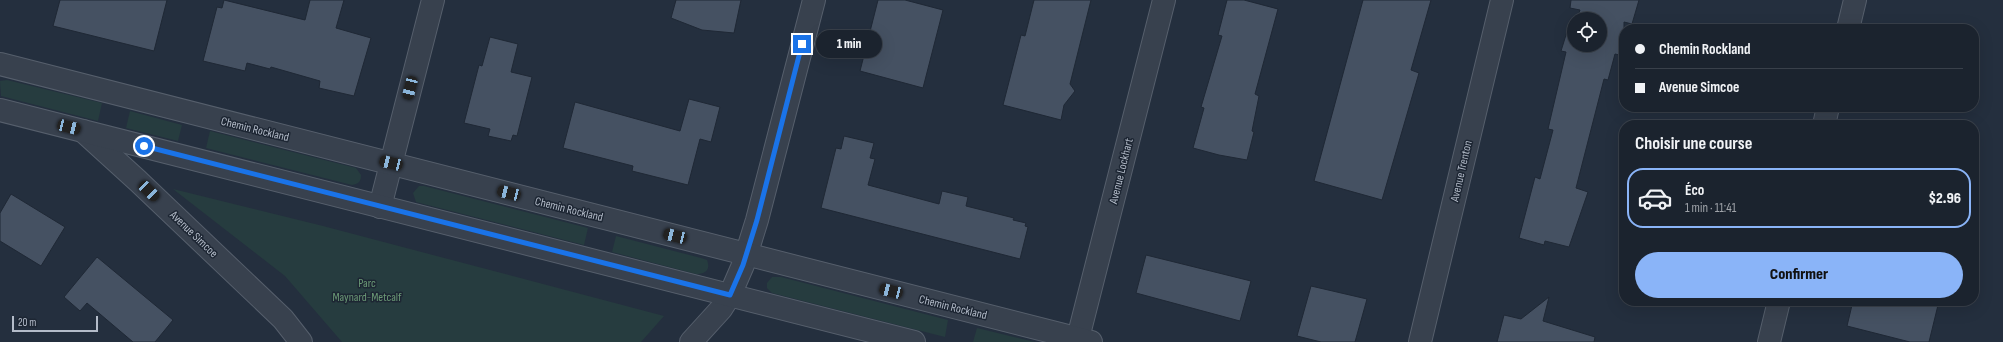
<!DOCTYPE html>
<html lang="fr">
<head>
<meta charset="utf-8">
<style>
	body { margin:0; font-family:"Sofia Sans Condensed",sans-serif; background:#282f3a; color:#f1f3f6; height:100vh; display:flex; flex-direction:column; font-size:15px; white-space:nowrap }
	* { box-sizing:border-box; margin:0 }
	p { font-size:13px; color:#a0a4aa }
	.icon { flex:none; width:22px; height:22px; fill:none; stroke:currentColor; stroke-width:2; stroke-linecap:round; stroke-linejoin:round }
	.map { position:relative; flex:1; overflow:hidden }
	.panel { position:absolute; left:1619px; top:120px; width:360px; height:186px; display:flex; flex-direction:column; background:#1b232e; border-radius:16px; box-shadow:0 4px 16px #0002,0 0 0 1px #39404a }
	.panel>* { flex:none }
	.hud { position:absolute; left:1619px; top:24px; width:360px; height:88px; border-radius:16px; box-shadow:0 4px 16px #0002,0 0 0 1px #39404a; display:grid; align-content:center; height:88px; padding:0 16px; background:#1b232e }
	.controls { position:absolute; left:1567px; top:12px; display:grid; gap:8px }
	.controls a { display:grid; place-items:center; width:40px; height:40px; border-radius:50%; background:#1b232e; box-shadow:0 4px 16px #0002,0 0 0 1px #39404a; font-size:20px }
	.scale { position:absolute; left:12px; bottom:10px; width:86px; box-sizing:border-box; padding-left:4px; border:2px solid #b4bcc9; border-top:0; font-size:11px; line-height:14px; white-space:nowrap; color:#b4bcc9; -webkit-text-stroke:3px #1d2633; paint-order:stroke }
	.end { position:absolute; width:18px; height:18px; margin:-9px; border:5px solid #1a73e8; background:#fff; box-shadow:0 0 0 2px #fff }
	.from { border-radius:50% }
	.bubble { position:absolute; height:28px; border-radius:14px; background:#1b232e; box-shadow:0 4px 16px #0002,0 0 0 1px #39404a; font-size:13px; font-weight:800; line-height:28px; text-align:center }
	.car { position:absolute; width:12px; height:24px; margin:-12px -6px; border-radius:5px; box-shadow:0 0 3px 1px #0007; background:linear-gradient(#222 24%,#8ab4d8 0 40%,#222 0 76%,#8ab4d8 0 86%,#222 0) }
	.hud b { display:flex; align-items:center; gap:14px; height:38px; font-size:15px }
	.hud b+b { border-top:1px solid #39404a }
	.hud i { width:10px; height:10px; background:#f1f3f6 }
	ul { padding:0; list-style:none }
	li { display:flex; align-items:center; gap:12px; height:60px; margin:0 8px 6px; padding:0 8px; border:2px solid transparent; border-radius:16px }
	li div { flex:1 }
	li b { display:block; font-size:15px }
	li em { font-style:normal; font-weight:800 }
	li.selected { border-color:#8ab4f8 }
	li>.icon { width:36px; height:36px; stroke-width:1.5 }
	h2 { padding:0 16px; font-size:18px; line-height:48px }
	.cta { display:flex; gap:8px; margin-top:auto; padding:8px 16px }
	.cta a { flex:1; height:46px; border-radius:24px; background:#8ab4f8; color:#111; font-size:16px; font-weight:800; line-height:46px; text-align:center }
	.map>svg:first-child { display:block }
	.green { fill:#263c3f }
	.building { fill:#455162; stroke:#1f2835 }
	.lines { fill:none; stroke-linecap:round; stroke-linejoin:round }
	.minor-casing { stroke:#565f6c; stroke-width:24 }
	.tertiary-casing { stroke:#565f6c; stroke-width:24 }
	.minor { stroke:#38414e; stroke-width:22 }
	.tertiary { stroke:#38414e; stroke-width:22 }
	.route { stroke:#1a73e8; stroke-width:5 }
	.labels { text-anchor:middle; stroke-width:3; stroke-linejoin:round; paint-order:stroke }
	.street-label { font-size:12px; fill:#b4bcc9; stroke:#1d2633 }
	.park-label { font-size:12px; fill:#6b9a76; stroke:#1d2633 }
</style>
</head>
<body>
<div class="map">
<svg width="2003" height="342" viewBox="0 0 2003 342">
	<rect width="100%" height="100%" fill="#242f3e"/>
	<g class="green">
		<polygon points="7,80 102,103 98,121 1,96 0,81"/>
		<polygon points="130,111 182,125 178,141 126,128"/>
		<path d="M210,131L356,168L361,175C361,182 358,184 352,185L206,148Z"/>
		<polygon points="419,186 424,186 588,228 584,245 416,202 413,193"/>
		<polygon points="173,189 323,226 664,316 641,342 342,342 285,276"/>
		<path d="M616,236L701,258L707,260C711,270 705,274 696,274L612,252Z"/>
		<polygon points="772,277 781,277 948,320 945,337 772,293 767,288 767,283"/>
		<polygon points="977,328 1035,342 973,342"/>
	</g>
	<g class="building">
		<polygon points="60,0 167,0 154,51 53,26"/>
		<polygon points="224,0 305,20 310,0 344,0 336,28 371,38 354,96 319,88 320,81 271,67 270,69 247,63 245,71 203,61 217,7 222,8"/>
		<polygon points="676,0 741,0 734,33 702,30 671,18"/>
		<polygon points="878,0 905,0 943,10 923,88 860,71"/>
		<polygon points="1034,0 1091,0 1070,84 1075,91 1064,105 1061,120 1003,105 1021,35 1025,36"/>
		<polygon points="1227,0 1244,0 1278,9 1255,94 1259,96 1252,131 1254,132 1247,160 1219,155 1193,148 1204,108 1201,107 1222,36 1218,35"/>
		<polygon points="1363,0 1431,0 1411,70 1419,73 1382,200 1314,181"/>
		<polygon points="1571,0 1639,0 1632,24 1624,22 1624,56 1615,54 1608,80 1604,79 1576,188 1588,192 1569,247 1545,241 1544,245 1519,238 1535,177 1540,179 1553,130 1548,129 1566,52 1561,51 1570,22 1574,23 1574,45 1600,45 1600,19 1577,19 1580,10 1570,8"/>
		<polygon points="490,37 518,44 511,72 532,77 517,136 513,135 511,141 488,136 490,129 464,123 479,65 482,66"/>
		<polygon points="689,99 720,107 711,142 700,139 688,185 632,171 633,166 563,148 575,102 680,131"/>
		<polygon points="844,136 874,143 870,158 875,159 868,185 939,204 942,191 968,197 966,206 1014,218 1013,220 1026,223 1025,226 1028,227 1020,259 821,208 836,148 841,149"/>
		<polygon points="11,194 65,227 41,266 0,241 0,213"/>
		<polygon points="1146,255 1251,281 1240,321 1136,293"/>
		<polygon points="97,257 173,320 155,342 133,342 87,303 80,311 64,297"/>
		<polygon points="1311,286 1367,299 1355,342 1321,342 1297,336"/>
		<polygon points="1549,297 1543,321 1595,337 1594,342 1497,342 1504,315 1521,319"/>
		<polygon points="1853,301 1939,301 1929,342 1910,342 1847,326"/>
	</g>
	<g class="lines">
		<g class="minor-casing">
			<g id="minor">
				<polyline points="1848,29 1855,0"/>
				<polyline points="1824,125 1828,107"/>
				<polyline points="83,131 138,181 283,319 301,342"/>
				<polyline points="380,207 433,0"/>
				<polyline points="691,342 721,309 730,295 743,265 757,220 814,0"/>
				<polyline points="1077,342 1164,0"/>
				<polyline points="1420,342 1502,0"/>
				<polyline points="1769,342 1779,301"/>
			</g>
		</g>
		<g class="tertiary-casing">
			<g id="tertiary">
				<polyline points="0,64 1091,342"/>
				<polyline points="0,110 914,342"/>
			</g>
		</g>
		<use href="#minor" class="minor"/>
		<use href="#tertiary" class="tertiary"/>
	</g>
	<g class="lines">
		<polyline class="route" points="144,146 730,295 743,265 757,220 802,44"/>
	</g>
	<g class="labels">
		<g class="street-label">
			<text transform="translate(255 129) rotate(14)" y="4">Chemin Rockland</text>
			<text transform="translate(1121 171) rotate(-76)" y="4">Avenue Lockhart</text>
			<text transform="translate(1461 171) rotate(-77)" y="4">Avenue Trenton</text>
			<text transform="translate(569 209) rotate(14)" y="4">Chemin Rockland</text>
			<text transform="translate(194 234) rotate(44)" y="4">Avenue Simcoe</text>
			<text transform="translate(953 307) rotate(14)" y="4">Chemin Rockland</text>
		</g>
		<g class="park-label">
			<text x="367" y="287">Parc<tspan x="367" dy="14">Maynard-Metcalf</tspan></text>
		</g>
	</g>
</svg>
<div class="controls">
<a><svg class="icon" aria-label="locate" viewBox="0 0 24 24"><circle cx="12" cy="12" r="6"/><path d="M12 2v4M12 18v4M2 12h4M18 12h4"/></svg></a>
</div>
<div class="scale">20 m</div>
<i class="end from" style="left:144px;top:146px"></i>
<i class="end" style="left:802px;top:44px"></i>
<div class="bubble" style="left:816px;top:30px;width:66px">1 min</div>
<i class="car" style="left:410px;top:88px;rotate:194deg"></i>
<i class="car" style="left:69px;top:127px;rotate:104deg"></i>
<i class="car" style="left:391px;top:163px;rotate:284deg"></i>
<i class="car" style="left:149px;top:191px;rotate:134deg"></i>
<i class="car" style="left:509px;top:193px;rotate:284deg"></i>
<i class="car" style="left:675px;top:236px;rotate:284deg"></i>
<i class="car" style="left:891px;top:291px;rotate:284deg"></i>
<div class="hud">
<b><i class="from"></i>Chemin Rockland</b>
<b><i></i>Avenue Simcoe</b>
</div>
<section class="panel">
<h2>Choisir une course</h2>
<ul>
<li class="selected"><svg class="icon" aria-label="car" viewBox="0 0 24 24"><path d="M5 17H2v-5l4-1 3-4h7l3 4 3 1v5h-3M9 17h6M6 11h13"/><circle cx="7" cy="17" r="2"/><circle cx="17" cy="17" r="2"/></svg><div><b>Éco</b><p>1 min · 11:41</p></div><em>$2.96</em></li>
</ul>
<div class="cta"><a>Confirmer</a></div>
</section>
</div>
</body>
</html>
